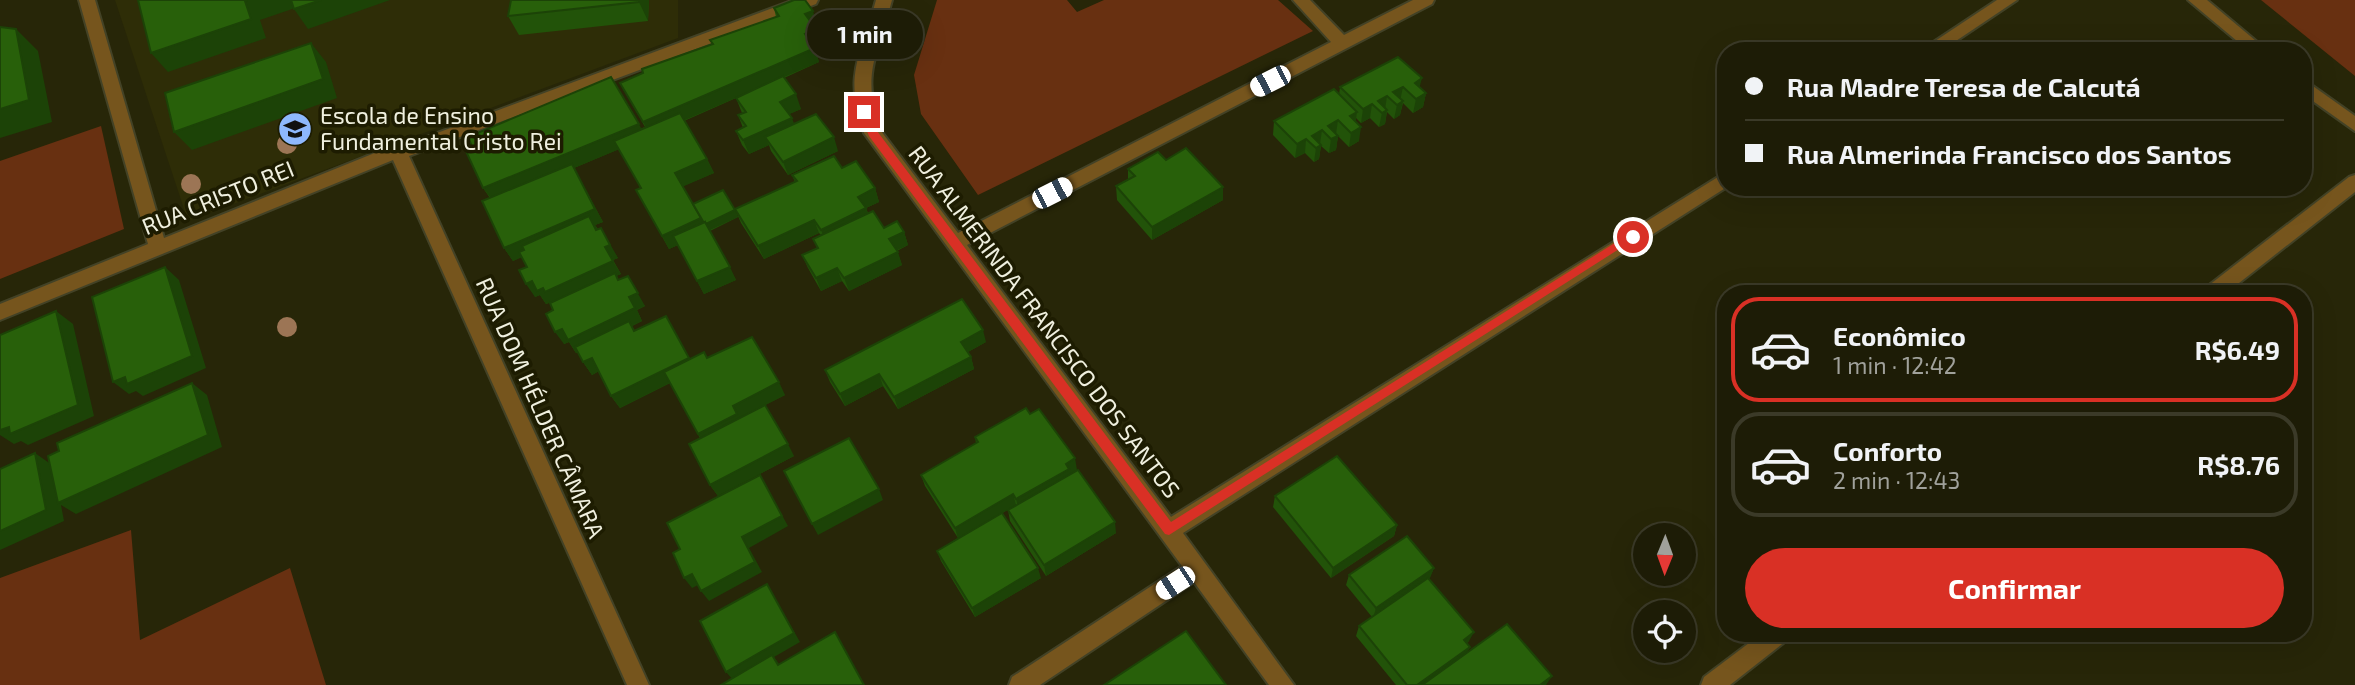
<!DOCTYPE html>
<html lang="pt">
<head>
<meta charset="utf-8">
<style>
	body { margin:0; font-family:"Exo 2",sans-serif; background:#2a2914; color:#f1f3f6; height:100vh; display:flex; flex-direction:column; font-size:26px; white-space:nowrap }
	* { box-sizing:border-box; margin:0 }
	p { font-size:23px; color:#a0a19b }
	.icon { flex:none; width:38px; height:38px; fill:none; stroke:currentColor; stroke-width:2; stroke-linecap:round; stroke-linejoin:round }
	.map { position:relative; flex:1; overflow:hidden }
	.details { position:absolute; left:1717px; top:285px; width:595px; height:357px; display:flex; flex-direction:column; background:#1d1c06; border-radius:28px; box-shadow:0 7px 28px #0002,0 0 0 2px #3b3a28 }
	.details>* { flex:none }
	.guide { position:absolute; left:1717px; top:42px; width:595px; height:154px; border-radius:28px; box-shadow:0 7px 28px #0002,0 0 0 2px #3b3a28; display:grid; align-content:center; height:154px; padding:0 28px; background:#1d1c06 }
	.needle { width:46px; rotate:181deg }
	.buttons { position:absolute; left:1633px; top:523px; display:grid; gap:14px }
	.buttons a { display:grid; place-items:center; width:63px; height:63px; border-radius:50%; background:#1d1c06; box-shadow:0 7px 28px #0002,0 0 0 2px #3b3a28; font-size:35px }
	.end { position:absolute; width:32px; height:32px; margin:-16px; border:9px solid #d93025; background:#fff; box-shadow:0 0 0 4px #fff }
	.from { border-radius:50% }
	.bubble { position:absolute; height:49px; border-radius:24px; background:#1d1c06; box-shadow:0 7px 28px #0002,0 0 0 2px #3b3a28; font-size:23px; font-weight:700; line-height:49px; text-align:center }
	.car { position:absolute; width:21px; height:42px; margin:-21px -10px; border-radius:9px; box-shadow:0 0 5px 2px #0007; background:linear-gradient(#fff 24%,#345 0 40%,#fff 0 76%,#345 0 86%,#fff 0) }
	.guide b { display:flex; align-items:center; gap:24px; height:66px; font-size:26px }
	.guide b+b { border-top:2px solid #3b3a28 }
	.guide i { width:18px; height:18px; background:#f1f3f6 }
	ul { padding:12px 0 0; list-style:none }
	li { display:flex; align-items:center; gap:21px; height:105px; margin:0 14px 10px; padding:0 14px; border:4px solid #3b3a28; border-radius:28px }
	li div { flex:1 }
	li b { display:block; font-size:26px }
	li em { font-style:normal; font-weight:700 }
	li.current { border-color:#d93025 }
	li>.icon { width:63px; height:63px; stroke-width:1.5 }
	.cta { display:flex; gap:14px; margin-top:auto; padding:14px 28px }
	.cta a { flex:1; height:80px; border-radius:42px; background:#d93025; color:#fff; font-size:28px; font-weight:700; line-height:80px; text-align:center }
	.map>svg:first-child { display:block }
	.built { fill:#2e2d07 }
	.green { fill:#683011 }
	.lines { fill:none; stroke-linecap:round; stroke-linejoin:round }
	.minor-casing { stroke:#434226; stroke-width:4 }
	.minor { fill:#76551d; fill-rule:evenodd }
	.tree { fill:#9c7555 }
	.wall { fill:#225309 }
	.shaded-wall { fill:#1c4307 }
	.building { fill:#28600a; stroke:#1c4307; stroke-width:2 }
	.route { fill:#d93025 }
	.labels { text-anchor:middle; stroke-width:7; stroke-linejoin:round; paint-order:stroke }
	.poi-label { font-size:23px; fill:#f0f0df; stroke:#1d1c01; text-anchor:start }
	.street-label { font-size:23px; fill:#f0f0df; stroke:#1d1c01 }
</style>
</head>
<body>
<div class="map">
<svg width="2355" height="685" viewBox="0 0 2355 685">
	<rect width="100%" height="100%" fill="#272608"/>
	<polygon class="built" points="115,0 678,0 678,38 188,221"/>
	<g class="green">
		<polygon points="937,0 1067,0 1077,12 1104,0 1278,0 1313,31 978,195 921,114 914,75"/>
		<polygon points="2261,0 2355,0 2355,76"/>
		<polygon points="101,126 124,229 0,279 0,161"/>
		<polygon points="131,530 140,640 290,568 326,685 0,685 0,578"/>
	</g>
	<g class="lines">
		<g class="minor-casing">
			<g id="minor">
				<polygon points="79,0 95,0 164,238 392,146 413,142 794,0 818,0 816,4 409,156 649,685 627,685 393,160 0,320 0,304 148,244"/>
				<path d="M876,0H892C878,53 860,75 881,131L958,233L1331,42L1293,0H1310L1344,35L1413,0H1434L1432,4L967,245L1171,517L1726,172L1727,187L1183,533L1294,685H1269L1194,582L1040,685H1009L1012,677L1182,566L864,133C843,75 861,55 876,0Z"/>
				<polygon points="1997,0 2017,0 1941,51 1920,51"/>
				<polygon points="2188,0 2207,0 2268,51 2249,51"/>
				<polygon points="2303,79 2355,116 2355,131 2303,94"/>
				<polygon points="2355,175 2355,192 2225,294 2202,294 2204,289 2349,177"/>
				<polygon points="1761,634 1789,634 1786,641 1730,685 1701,685 1704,677"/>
			</g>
		</g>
		<use href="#minor" class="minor"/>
	</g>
	<g class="tree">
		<circle cx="839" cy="24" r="9"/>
		<circle cx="287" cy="144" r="10"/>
		<circle cx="191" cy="184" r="10"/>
		<circle cx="287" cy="327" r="10"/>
	</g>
	<g class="wall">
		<polygon points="511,0 649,0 648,21 519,35 508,16"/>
		<polygon points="774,8 817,26 814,27 820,43 814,46 819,62 784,78 801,109 789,114 794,124 838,151 788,175 771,151 769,145 749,154 742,145 736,131 743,128 738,115 742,113 736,98 684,121 707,159 714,173 683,186 693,204 735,210 738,217 710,231 736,280 704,294 678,245 669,249 636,190 641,188 619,149 574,168 603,222 595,225 618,258 613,260 621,274 616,276 619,280 645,306 637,310 642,321 632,326 635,331 666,316 690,359 707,358 785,395 739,418 794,456 718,496 710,485 700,438 670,383 620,408 611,396 599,371 592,375 583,362 578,352 576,353 569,342 564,344 552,302 546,304 540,295 535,297 527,267 521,257 513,261 504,248 490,198 483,188 645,127 620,83 712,44 710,40 776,17"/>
		<polygon points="1340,87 1420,87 1426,93 1423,107 1413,113 1403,103 1400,115 1394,119 1387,112 1385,124 1379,127 1370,118 1361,123 1356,118 1356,122 1359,141 1349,147 1338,136 1336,150 1329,153 1321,146 1319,159 1314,162 1305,153 1295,158 1273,135 1274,121 1339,95"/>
		<polygon points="1166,160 1223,200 1152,240 1117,200 1116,186 1128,180 1128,169"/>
		<polygon points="842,168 875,188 879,202 866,208 868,213 884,228 904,232 908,245 897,251 902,265 849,291 842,281 821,291 808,268 802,255 817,248 813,239 821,235 819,233 764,259 741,223 735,209 795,182 792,175"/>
		<polygon points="986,342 968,352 971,357 974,369 898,409 883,386 845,406 830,382 825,370"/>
		<polygon points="975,437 1077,470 1116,533 1046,576 1010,521 1008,510 1016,505 970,532 1041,578 975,617 941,561 937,551 958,538 925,486 921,475 976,443"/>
		<polygon points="1275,496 1397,525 1394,536 1331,578 1273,507"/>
		<polygon points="1434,568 1429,579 1469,641 1467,643 1470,647 1466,653 1546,685 1396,685 1356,636 1359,626 1372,617 1346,585 1349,575"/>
	</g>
	<g class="shaded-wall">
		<polygon points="247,0 296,0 301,6 260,20 266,38 168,72 151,53"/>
		<polygon points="321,0 390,0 308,29 294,9"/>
		<polygon points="639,0 649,0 648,21 639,2"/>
		<polygon points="813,11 817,26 809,29 805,14"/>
		<polygon points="16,29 38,51 52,122 0,138 0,109"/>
		<polygon points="816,29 820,43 809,48 805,34"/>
		<polygon points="311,43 326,62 337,98 192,150 174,132"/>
		<polygon points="815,48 819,62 650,135 643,122"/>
		<polygon points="1422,78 1418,93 1415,83"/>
		<polygon points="1403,87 1400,101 1393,92"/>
		<polygon points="1426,93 1423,107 1413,113 1416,99"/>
		<polygon points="796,94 801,109 785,116 780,102"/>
		<polygon points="1387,96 1385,110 1378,101"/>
		<polygon points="1403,101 1400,115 1394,119 1397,105"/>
		<polygon points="1372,104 1370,118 1361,123 1363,109"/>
		<polygon points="1387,110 1385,124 1379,127 1382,113"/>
		<polygon points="1357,112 1355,126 1350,116"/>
		<polygon points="792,118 797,132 765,137 769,145 749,154 743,140"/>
		<polygon points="1338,120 1336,134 1328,126"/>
		<polygon points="639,124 646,138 574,168 603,222 595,225 604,243 594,226 513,261 504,248 493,201 483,188"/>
		<polygon points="1361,127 1359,141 1349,147 1351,133"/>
		<polygon points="1322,130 1320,144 1312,136"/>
		<polygon points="1338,136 1336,150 1329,153 1331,139"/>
		<polygon points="834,137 838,151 788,175 783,162"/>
		<polygon points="1306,139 1305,153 1295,158 1297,144"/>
		<polygon points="1321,145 1319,159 1314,162 1316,148"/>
		<polygon points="707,159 714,173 682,187 675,173"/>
		<polygon points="1223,187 1223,200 1152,240 1152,227"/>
		<polygon points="875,188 879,202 866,208 870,221 826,243 821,230 858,197"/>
		<polygon points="735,210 738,217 669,249 662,236 701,218"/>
		<polygon points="814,220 819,233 764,259 758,246"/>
		<polygon points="601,228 618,258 613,260 605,247"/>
		<polygon points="904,232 908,245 893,252 889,239"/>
		<polygon points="898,252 902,265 849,291 844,278"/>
		<polygon points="613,261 621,274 616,276 623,286 554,305 551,302 546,304 540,295 535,297 526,284 532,281"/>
		<polygon points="165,267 179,280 206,368 143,396 136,391 129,394 113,382"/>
		<polygon points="730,267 736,280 704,294 697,281"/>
		<polygon points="837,268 842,281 821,291 816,278"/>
		<polygon points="628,276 645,306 637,310 642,321 632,326 642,344 631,326 576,353 569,342 564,344 555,332"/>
		<polygon points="56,311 73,324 94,416 28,445 21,441 14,444 0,435 0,430"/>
		<polygon points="666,316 696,370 620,408 611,396"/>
		<polygon points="983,330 986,342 964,354 961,342"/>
		<polygon points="971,357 974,369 898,409 894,397"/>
		<polygon points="592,358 601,370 592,375 583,362"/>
		<polygon points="879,374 883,386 845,406 840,394"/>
		<polygon points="779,382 785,395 740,418 744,426 705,446 698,434 733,406"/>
		<polygon points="192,383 207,395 222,447 76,514 61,505 64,521 0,550 0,531 35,453 52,465"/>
		<polygon points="788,444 794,456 718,496 710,485"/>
		<polygon points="1075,458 1077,470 1019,510 1016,499 1066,464"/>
		<polygon points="760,475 788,526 749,548 762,572 709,601 701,591 742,537"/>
		<polygon points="879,489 883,500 818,535 812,524"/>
		<polygon points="1013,494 1016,505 958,539 955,528"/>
		<polygon points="1115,522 1116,533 1046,576 1044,565"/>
		<polygon points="1397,525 1394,536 1331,578 1333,568"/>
		<polygon points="1038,568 1041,578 975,617 972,608"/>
		<polygon points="1434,568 1430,578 1373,618 1376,608"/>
		<polygon points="692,574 700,584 692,588 684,578"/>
		<polygon points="767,584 800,642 774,657 779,664 734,681 726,672"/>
		<polygon points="1474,632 1469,641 1459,649 1464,640"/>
		<polygon points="1470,647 1465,656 1425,685 1417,685"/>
		<polygon points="1552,676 1546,685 1540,685"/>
	</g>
	<g class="building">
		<polygon points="138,0 247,0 245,1 251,19 151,53"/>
		<polygon points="291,0 321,0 294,9"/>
		<polygon points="511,0 639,0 639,2 508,16"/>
		<polygon points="794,0 805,0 813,11 805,14 816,29 805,34 815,48 643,122 620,83 643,73 642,69 713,44 710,40 779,16 774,8"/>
		<polygon points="0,27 16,29 29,100 0,109"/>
		<polygon points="311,43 323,79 174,132 165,93"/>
		<polygon points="1398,57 1422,78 1415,83 1426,93 1416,99 1403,87 1393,92 1403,101 1397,105 1387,96 1378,101 1387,110 1382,113 1372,104 1363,109 1340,87"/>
		<polygon points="783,76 796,94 780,102 792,118 743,140 736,131 746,126 738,115 746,112 736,98"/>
		<polygon points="611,77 639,124 483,188 464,147 471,144 468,137"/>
		<polygon points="1334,89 1357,112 1350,116 1361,127 1351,133 1338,120 1328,126 1338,136 1331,139 1322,130 1312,136 1321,145 1316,148 1306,139 1297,144 1274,121"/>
		<polygon points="680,113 707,159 675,173 701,218 662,236 636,190 641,188 614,141"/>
		<polygon points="816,114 834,137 783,162 765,137"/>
		<polygon points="1186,148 1223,187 1152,227 1116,186 1135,176 1128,169 1158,152 1166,160"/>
		<polygon points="834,156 842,168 856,161 875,188 858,197 866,208 821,230 814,220 758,246 735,209 797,181 792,175"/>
		<polygon points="572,164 595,209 504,248 482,201"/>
		<polygon points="723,190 735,210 706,224 705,222 704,223 693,204"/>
		<polygon points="873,211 884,228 897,221 904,232 889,239 898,252 844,278 837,268 816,278 802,255 818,248 813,239"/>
		<polygon points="589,216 596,230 601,228 610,245 605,247 613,261 545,292 543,288 537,291 532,281 526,284 519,270 527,267 519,252 524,250 522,246"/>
		<polygon points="705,222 730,267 697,281 673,236"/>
		<polygon points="165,267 192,356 127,384 125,377 113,382 92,297"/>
		<polygon points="615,273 618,280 628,276 638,293 629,297 635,308 568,340 562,329 555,332 546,314 553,310 550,303"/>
		<polygon points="962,299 983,330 961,342 971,357 894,397 879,374 840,394 825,370"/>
		<polygon points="56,311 78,405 10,434 9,427 0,430 0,335"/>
		<polygon points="666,316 689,358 611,396 592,358 583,362 575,347 629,321 634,331"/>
		<polygon points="752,337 779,382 733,406 737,414 698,434 664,372 704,352 707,358"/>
		<polygon points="192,383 208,435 58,503 48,456 59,451 57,443"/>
		<polygon points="765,405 788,444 710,485 689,444"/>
		<polygon points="1026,408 1030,414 1039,409 1075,458 1066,464 1069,469 1016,499 1013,494 955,528 921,475 978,442 975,437"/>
		<polygon points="849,438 879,489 812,524 784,471"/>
		<polygon points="35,453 46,510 0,531 0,469"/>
		<polygon points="1337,456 1397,525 1333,568 1275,496"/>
		<polygon points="1078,470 1115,522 1044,565 1008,510"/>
		<polygon points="760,475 782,516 742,537 755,562 701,591 692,574 684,578 673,553 680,549 667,523"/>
		<polygon points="1002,513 1038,568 972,608 937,551"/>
		<polygon points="1407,536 1434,568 1376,608 1349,575"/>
		<polygon points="1428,578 1474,632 1464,640 1470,647 1417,685 1407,685 1359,626"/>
		<polygon points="767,584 794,633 726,672 700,621"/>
		<polygon points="1507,624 1552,676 1540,685 1422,685"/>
		<polygon points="1186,631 1226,685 1104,685"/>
		<polygon points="835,632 864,685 721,685 772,655 778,665"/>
	</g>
	<polygon class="route" points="864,108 867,109 877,131 1171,522 1629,234 1637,234 1638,237 1169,535 1165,534 869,136 859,112"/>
	<defs>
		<g id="school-disc" transform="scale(1.75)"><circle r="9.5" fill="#8eb8fd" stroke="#1d1c01"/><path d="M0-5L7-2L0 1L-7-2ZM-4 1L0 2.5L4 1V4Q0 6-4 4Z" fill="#111"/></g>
	</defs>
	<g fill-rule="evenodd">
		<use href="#school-disc" x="295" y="129"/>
	</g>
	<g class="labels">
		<g class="poi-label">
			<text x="320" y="124">Escola de Ensino<tspan x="320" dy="26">Fundamental Cristo Rei</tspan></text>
		</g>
		<g class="street-label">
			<text transform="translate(218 198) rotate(-22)" y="8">RUA CRISTO REI</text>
			<text transform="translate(1044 322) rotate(53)" y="8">RUA ALMERINDA FRANCISCO DOS SANTOS</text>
			<text transform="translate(540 408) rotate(66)" y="8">RUA DOM HÉLDER CÂMARA</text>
		</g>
	</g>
</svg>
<div class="buttons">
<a><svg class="needle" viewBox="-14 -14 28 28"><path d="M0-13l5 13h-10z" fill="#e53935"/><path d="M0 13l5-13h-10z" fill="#a0a19b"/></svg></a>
<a><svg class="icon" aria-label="locate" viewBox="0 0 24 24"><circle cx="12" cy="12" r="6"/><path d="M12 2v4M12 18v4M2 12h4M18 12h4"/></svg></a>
</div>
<i class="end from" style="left:1633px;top:237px"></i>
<i class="end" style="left:864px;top:112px"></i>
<div class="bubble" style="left:807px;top:10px;width:116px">1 min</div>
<i class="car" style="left:1270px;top:81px;rotate:243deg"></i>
<i class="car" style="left:1052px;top:193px;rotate:63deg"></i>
<i class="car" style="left:1175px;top:583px;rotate:237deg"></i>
<div class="guide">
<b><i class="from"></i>Rua Madre Teresa de Calcutá</b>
<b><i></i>Rua Almerinda Francisco dos Santos</b>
</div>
<section class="details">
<ul>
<li class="current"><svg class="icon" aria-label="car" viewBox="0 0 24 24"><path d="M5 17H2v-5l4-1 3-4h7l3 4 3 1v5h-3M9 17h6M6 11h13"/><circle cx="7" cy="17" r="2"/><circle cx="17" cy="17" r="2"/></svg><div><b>Econômico</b><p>1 min · 12:42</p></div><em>R$6.49</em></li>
<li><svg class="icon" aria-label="car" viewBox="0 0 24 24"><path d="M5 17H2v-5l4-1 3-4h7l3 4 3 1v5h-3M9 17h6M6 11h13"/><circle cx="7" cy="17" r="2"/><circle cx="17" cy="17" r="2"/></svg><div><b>Conforto</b><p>2 min · 12:43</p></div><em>R$8.76</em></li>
</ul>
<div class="cta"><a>Confirmar</a></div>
</section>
</div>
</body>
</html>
